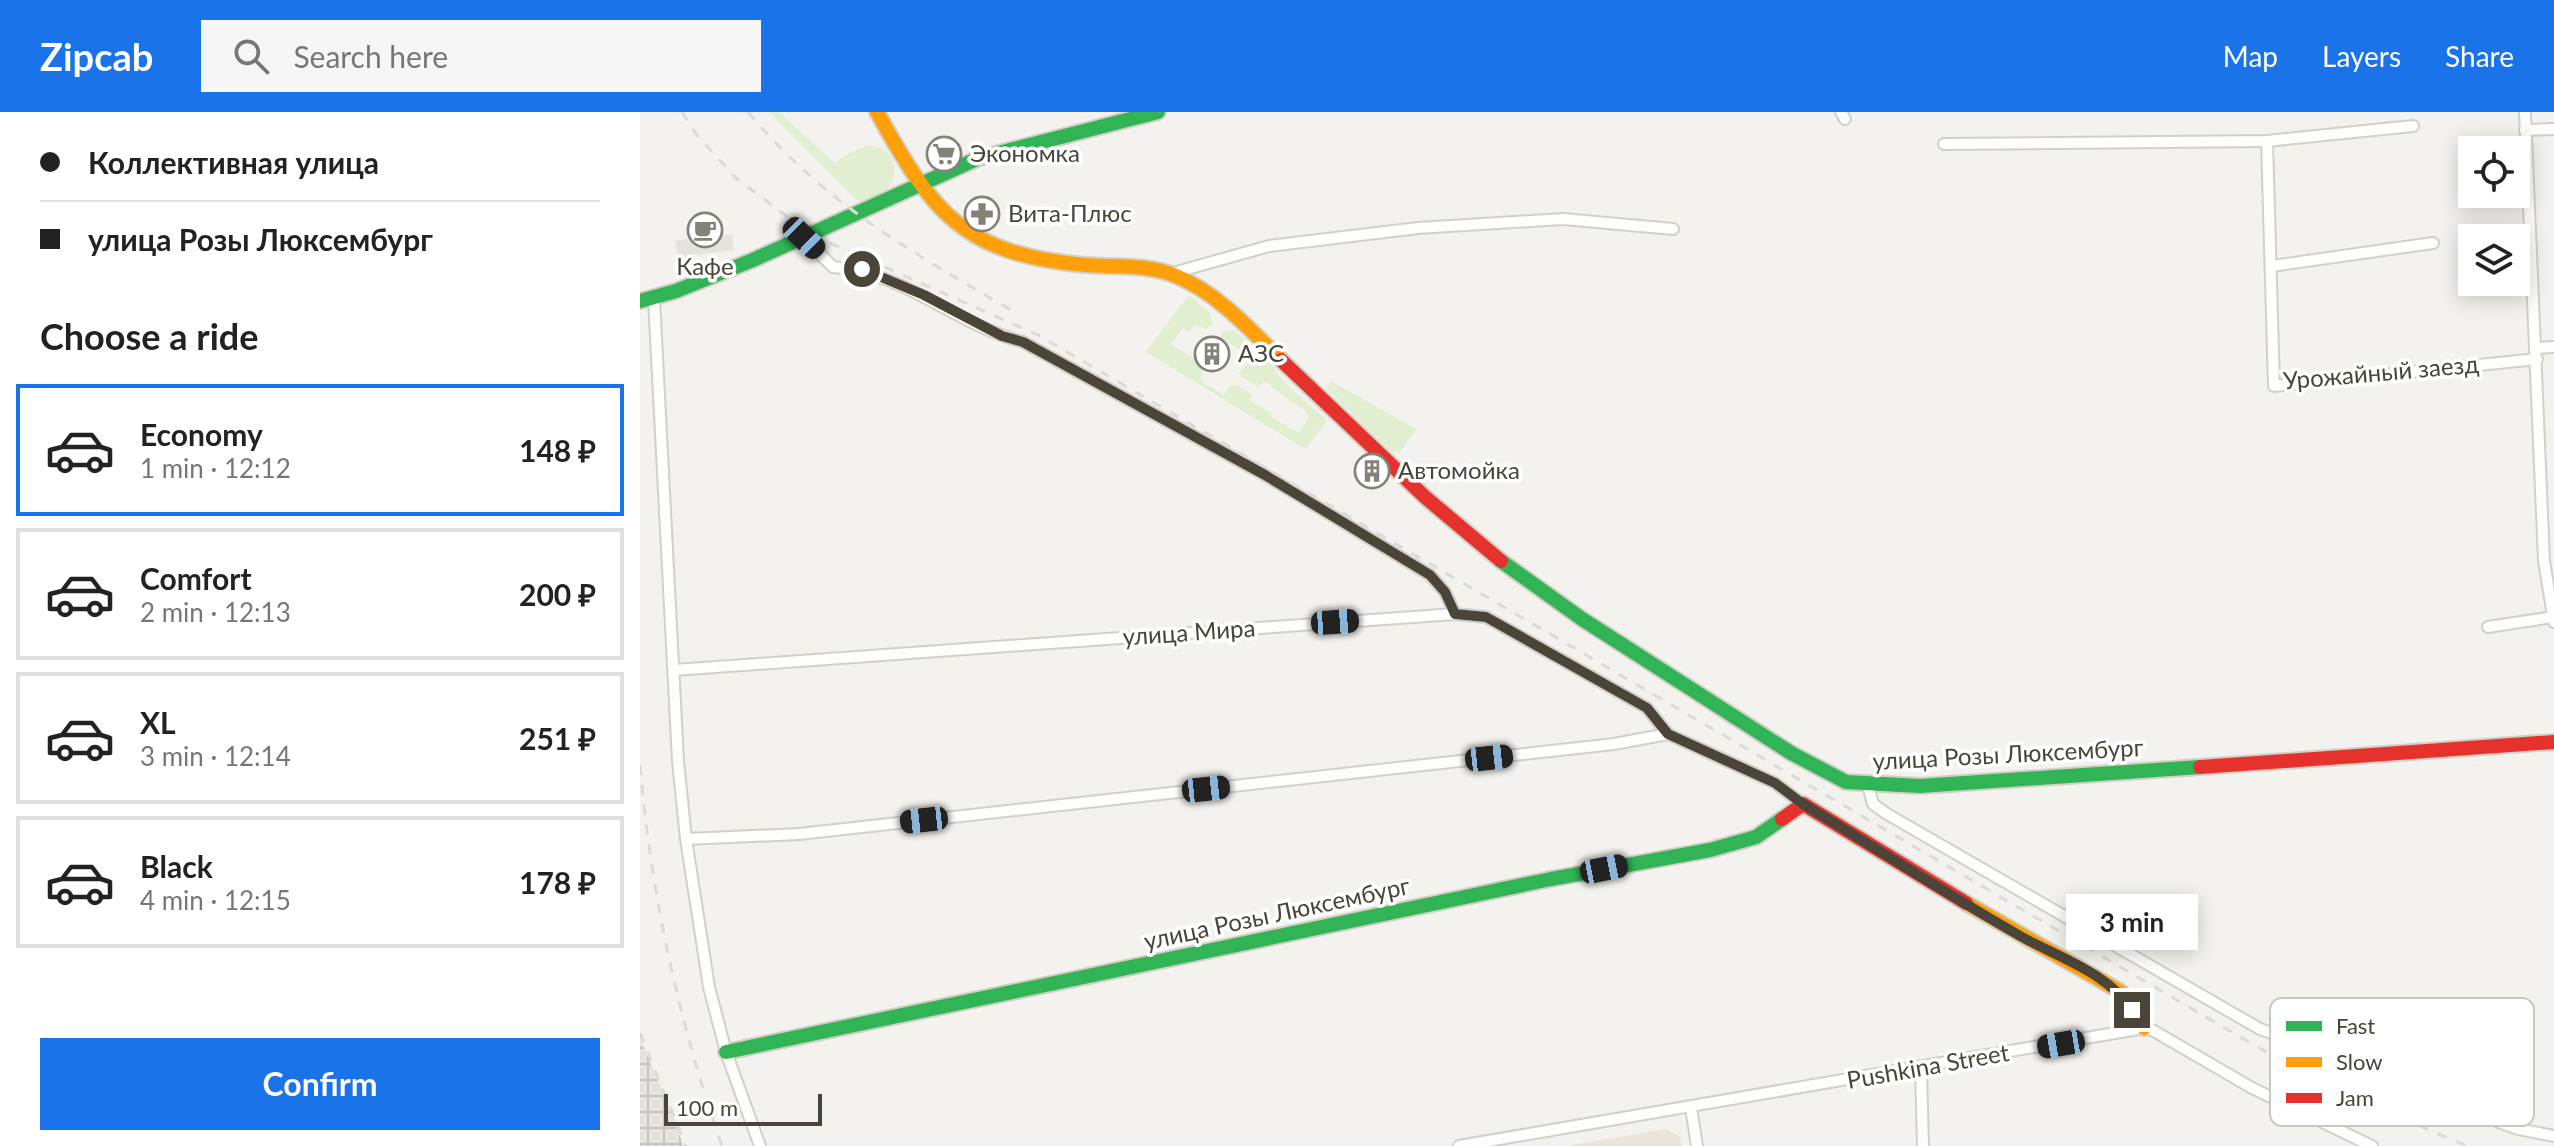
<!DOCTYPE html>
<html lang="en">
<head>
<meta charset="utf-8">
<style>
	body { margin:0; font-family:Lato,sans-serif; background:#f6f6f6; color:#222; height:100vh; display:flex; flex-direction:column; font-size:30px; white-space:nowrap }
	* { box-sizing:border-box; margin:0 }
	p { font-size:26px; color:#767676 }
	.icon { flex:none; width:44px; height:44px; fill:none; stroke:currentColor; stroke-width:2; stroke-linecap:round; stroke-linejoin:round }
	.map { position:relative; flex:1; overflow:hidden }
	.panel { display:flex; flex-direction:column; background:#fff; width:640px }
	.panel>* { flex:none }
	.hud { display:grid; align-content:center; height:176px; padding:0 40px; background:#fff }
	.controls { position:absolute; left:1818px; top:24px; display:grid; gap:16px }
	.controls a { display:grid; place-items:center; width:72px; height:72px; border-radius:0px; background:#fff; box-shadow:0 4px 20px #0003; font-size:40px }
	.scale { position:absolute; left:24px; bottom:20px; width:158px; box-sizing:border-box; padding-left:8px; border:4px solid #4b4439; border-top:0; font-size:22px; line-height:28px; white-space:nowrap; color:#4b4439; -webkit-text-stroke:6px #fff; paint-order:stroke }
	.end { position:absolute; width:36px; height:36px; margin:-18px; border:10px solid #4b4439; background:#fff; box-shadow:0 0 0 4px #fff }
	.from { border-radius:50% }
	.bubble { position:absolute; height:56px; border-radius:0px; background:#fff; box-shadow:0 4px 20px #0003; font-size:26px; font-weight:700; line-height:56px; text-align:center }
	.car { position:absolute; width:24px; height:48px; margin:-24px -12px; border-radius:10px; box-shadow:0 0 6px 2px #0007; background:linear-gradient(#222 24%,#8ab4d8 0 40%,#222 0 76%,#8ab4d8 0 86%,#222 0) }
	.hud b { display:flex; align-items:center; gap:28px; height:76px; font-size:30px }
	.hud b+b { border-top:2px solid #e0e0e0 }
	.hud i { width:20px; height:20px; background:#222 }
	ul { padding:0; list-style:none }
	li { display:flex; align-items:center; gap:24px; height:132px; margin:0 16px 12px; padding:0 24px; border:4px solid #e0e0e0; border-radius:0px }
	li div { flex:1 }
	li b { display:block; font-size:30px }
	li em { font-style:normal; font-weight:700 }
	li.selected { border-color:#1a73e8 }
	li>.icon { width:72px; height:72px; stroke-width:1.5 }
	h2 { padding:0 40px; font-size:36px; line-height:96px }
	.primary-button { display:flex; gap:16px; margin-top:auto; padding:16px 40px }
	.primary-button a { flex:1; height:92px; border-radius:0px; background:#1a73e8; color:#fff; font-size:32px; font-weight:700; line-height:92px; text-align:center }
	header { display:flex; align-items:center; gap:48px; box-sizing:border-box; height:112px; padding:0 40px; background:#1a73e8; color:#fff }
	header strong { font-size:38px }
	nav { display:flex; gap:44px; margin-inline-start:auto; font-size:28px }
	.search { width:560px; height:72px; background:#f6f6f6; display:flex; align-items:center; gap:20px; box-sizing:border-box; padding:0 28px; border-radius:0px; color:#767676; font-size:30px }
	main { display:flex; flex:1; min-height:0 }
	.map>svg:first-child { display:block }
	.industrial { fill:url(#industrial-grid) }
	.education { fill:#eae5da }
	.green { fill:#e1eecf }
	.parking { fill:#e6e3df }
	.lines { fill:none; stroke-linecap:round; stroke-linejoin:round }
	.street-casing { stroke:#d2d0cb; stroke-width:14 }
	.fast-casing { stroke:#d3cfc5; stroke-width:18 }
	.slow-casing { stroke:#d3cfc5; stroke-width:18 }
	.jam-casing { stroke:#d3cfc5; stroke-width:18 }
	.street { stroke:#fdfdfc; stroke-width:10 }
	.fast { stroke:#30b455; stroke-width:14 }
	.slow { stroke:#ff9f0a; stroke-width:14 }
	.jam { stroke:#e5322d; stroke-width:14 }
	.rail { stroke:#dbdbda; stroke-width:3; stroke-dasharray:10 10; stroke-linecap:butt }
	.route { stroke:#4b4439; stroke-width:10 }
	.labels { text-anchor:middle; stroke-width:7; stroke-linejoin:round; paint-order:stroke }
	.poi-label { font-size:24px; fill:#4b4439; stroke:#fff; text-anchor:start }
	.street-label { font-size:24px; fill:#4b4439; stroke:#fff }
	.key { fill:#fff; stroke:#c9c7c4; stroke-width:2 }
	.key-label { font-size:22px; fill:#4b4439 }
</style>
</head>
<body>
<header>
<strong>Zipcab</strong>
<div class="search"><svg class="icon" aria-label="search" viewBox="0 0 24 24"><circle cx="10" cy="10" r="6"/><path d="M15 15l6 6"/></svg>Search here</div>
<nav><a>Map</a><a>Layers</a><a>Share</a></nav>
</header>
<main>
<section class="panel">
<div class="hud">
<b><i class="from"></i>Коллективная улица</b>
<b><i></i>улица Розы Люксембург</b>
</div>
<h2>Choose a ride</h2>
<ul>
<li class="selected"><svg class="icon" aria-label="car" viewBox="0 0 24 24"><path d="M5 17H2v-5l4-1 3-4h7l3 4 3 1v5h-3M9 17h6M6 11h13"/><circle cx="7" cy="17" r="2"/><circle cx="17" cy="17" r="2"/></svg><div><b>Economy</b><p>1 min · 12:12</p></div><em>148 ₽</em></li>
<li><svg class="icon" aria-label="car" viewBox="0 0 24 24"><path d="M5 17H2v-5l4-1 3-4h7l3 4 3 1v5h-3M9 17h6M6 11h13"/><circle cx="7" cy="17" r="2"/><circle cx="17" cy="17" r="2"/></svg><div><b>Comfort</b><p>2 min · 12:13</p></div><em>200 ₽</em></li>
<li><svg class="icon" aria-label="car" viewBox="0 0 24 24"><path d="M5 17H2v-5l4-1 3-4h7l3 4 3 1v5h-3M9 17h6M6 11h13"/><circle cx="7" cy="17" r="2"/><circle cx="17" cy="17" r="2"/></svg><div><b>XL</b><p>3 min · 12:14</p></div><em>251 ₽</em></li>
<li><svg class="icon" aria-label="car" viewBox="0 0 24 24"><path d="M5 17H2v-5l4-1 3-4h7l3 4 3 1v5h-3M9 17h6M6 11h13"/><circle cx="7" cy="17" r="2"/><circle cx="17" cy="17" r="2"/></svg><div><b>Black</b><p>4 min · 12:15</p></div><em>178 ₽</em></li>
</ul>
<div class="primary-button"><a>Confirm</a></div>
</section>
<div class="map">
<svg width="1914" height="1034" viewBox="0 0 1914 1034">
	<defs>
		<pattern id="industrial-grid" width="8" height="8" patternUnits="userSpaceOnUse" patternTransform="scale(2)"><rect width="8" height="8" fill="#e6e2de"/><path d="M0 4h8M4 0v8" fill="none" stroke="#c7c3bf"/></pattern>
	</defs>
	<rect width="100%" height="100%" fill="#f4f2ee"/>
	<polygon class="industrial" points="0,926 36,1011 43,1034 0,1034"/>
	<polygon class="education" points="1026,1017 1040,1025 1042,1034 927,1034"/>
	<g class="green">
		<path d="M129,0H139L194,51C202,46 221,33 231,34C263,37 261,78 230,92L217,88Z"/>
		<polygon points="549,183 570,201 572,211 566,218 556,212 549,220 543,216 531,232 563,253 561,269 584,283 590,274 597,273 612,282 609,288 631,301 630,304 659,321 669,306 665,299 624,269 617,275 598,262 607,252 630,251 646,272 687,309 665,337 506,240"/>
		<polygon points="593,218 605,227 602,238 579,226 583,219"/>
		<polygon points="691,269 776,317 760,340 750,339 686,276"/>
	</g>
	<polygon class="parking" points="92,122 94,138 37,145 35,129"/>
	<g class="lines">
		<g class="street-casing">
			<g id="street">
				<polyline points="1201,0 1205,7"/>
				<polyline points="1885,0 1904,449 1914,510"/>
				<polyline points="1885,18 1914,17"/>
				<polyline points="1627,29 1634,274 1897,247"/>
				<polyline points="1304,32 1627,29 1773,14"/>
				<path d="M164,126L193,155C265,160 316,213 383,230L625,363L790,463L805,480L815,502"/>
				<polyline points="1632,154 1793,131"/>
				<polyline points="533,161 629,134 778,116 923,107 1033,117"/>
				<polyline points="14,187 38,649 46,727 69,875 86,940 120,1034"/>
				<polyline points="1896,236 1914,235"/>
				<polyline points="1848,515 1913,505"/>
				<polyline points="34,558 815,502 846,505 1007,596 1028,622 1135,671 1163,692"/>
				<polyline points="1228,673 1233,692 1247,702 1620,917 1749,963 1815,994 1878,1017 1914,1024"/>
				<polyline points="46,727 159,722 974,632 1028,622"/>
				<polyline points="1281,957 1283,1034"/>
				<polyline points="1051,996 1057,1034"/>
				<polyline points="819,1034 1504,916 1514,919 1612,976 1732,1034"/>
			</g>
		</g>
		<g class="fast-casing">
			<g id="fast">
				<polyline points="0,189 36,179 113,148 339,46 518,0"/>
				<polyline points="861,449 942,507 1151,641 1206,670 1280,674 1560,655"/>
				<polyline points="86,940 911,767 1070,738 1116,725 1142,707"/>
			</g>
		</g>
		<g class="slow-casing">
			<g id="slow">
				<path d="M237,0C293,102 324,142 445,153C475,155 508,152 536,164C576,180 611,218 641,248"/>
				<polyline points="1326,791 1481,880 1504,916"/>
			</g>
		</g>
		<g class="jam-casing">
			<g id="jam">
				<polyline points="641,248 785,385 861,449"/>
				<polyline points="1560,655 1914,630"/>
				<polyline points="1142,707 1163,692 1326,791"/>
			</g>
		</g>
		<use href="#street" class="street"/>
		<use href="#fast" class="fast"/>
		<use href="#slow" class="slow"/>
		<use href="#jam" class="jam"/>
		<g class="rail">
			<polyline points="42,0 56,22 96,66 172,123 398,223 1602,926 1690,976 1827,1034"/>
			<path d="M108,0C185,92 270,139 371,198"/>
			<path d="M0,653C11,783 39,911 82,1034"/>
			<polyline points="0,921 46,1034"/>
		</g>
	</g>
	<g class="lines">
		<path class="route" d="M222,157L284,183L362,224L383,230L625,363L790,463L805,480L815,502L846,505L1007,596L1028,622L1135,671L1163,692C1236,736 1308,783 1382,825C1420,846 1468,861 1492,898"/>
	</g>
	<defs>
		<g id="supermarket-ring" transform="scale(1.8)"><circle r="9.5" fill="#fff" stroke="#868178" stroke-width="1.5"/><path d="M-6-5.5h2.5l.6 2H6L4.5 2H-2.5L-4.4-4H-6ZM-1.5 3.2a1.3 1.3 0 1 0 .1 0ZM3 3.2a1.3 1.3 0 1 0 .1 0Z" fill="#868178"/></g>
		<g id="pharmacy-ring" transform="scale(1.8)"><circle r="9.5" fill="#fff" stroke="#868178" stroke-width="1.5"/><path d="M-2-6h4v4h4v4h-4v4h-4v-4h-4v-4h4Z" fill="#868178"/></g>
		<g id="cafe-ring" transform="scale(1.8)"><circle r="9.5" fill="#fff" stroke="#868178" stroke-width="1.5"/><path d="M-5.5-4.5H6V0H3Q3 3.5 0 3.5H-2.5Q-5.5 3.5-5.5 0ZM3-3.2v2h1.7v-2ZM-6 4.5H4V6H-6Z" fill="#868178"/></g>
		<g id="building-ring" transform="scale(1.8)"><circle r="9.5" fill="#fff" stroke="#868178" stroke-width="1.5"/><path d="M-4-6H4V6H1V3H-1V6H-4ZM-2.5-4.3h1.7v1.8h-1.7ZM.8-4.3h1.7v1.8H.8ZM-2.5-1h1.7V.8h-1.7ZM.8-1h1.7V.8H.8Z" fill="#868178"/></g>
	</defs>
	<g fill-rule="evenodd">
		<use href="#supermarket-ring" x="304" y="42"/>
		<use href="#pharmacy-ring" x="342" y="102"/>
		<use href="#cafe-ring" x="65" y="118"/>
		<use href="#building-ring" x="572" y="242"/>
		<use href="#building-ring" x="732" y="359"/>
	</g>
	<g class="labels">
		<g class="poi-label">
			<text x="330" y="50">Экономка</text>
			<text x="368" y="110">Вита-Плюс</text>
			<text x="65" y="163" text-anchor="middle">Кафе</text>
			<text x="598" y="250">АЗС</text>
			<text x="758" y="367">Автомойка</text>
		</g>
		<g class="street-label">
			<text transform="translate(1741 261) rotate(-5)" y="8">Урожайный заезд</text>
			<text transform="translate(549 521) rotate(-4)" y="8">улица Мира</text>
			<text transform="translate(1368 643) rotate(-3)" y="8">улица Розы Люксембург</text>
			<text transform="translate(637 802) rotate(-12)" y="8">улица Розы Люксембург</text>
			<text transform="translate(1288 955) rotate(-10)" y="8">Pushkina Street</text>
		</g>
	</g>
	<rect x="1630" y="886" width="264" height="128" rx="12" class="key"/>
	<rect x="1646" y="909" width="36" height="10" fill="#30b455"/>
	<rect x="1646" y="945" width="36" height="10" fill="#ff9f0a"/>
	<rect x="1646" y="981" width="36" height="10" fill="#e5322d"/>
	<g class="key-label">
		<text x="1696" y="922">Fast</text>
		<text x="1696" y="958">Slow</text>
		<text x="1696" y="994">Jam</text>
	</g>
</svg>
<div class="controls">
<a><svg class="icon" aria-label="locate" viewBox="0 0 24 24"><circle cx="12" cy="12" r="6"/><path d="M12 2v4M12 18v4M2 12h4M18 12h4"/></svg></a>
<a><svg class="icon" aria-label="layers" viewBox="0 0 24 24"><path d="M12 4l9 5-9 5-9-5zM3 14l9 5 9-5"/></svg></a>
</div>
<div class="scale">100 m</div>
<i class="end from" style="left:222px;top:157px"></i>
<i class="end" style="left:1492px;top:898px"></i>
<div class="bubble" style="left:1426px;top:782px;width:132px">3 min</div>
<i class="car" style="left:164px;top:126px;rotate:134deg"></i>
<i class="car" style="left:695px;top:510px;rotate:86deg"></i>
<i class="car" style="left:849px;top:646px;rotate:84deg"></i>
<i class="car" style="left:566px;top:677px;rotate:84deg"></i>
<i class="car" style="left:284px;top:708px;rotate:264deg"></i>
<i class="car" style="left:964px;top:757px;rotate:79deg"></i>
<i class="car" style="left:1421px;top:932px;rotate:260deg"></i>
</div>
</main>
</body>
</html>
